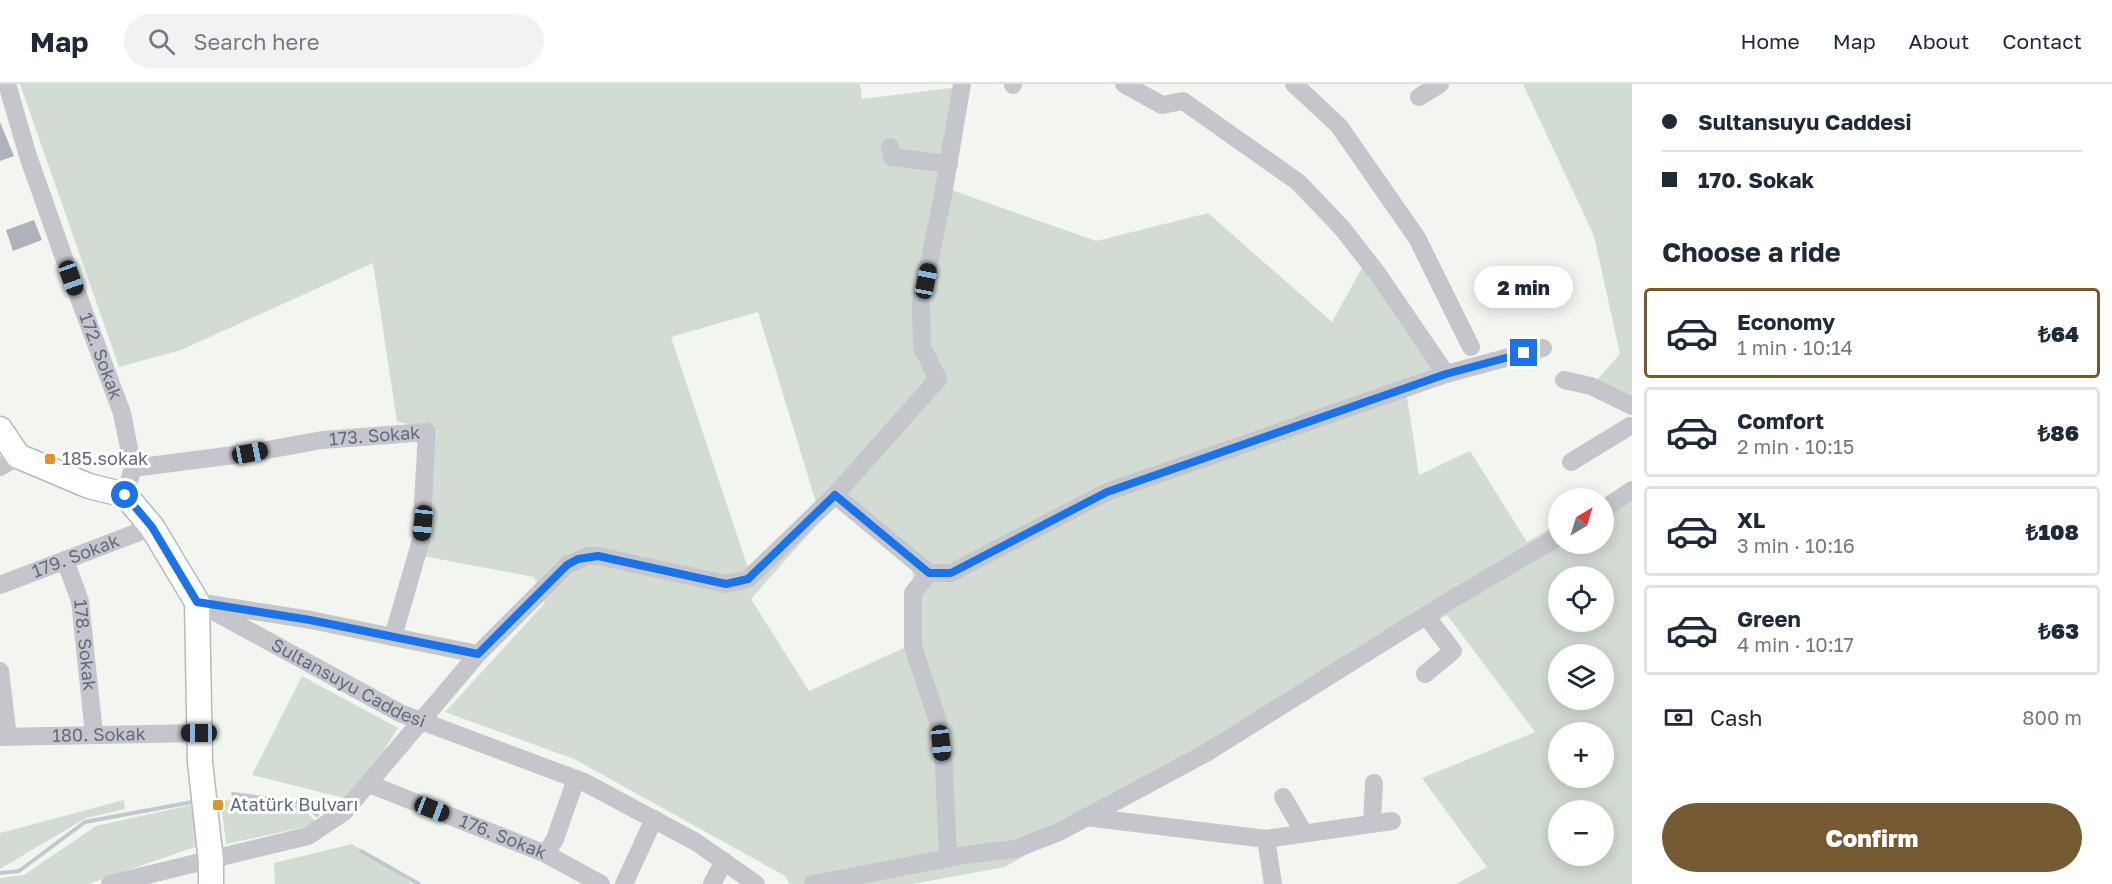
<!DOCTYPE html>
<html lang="en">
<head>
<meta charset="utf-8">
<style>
	body { margin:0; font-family:"Golos Text",sans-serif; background:#f2f2f3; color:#1f2937; height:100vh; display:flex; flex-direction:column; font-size:22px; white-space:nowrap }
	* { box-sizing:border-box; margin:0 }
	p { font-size:20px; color:#747a83 }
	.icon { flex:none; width:33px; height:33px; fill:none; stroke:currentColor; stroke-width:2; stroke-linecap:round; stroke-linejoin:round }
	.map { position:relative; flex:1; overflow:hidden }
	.side { display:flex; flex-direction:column; background:#fff; width:480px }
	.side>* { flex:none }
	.top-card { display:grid; align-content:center; height:132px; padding:0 30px; background:#fff }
	.needle { width:39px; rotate:38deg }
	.controls { position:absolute; left:1548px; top:404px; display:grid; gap:12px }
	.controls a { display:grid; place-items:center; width:66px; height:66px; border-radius:50%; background:#fff; box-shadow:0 3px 15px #0003; font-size:30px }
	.end { position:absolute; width:27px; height:27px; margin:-14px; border:8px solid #1a73e8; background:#fff; box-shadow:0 0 0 3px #fff }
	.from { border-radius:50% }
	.bubble { position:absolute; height:42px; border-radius:21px; background:#fff; box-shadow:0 3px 15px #0003; font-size:20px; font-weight:800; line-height:42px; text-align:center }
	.car { position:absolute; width:18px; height:36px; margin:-18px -9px; border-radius:8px; box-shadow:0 0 4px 2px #0007; background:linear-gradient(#222 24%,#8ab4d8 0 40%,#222 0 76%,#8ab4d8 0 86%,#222 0) }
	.top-card b { display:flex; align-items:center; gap:21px; height:57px; font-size:22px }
	.top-card b+b { border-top:2px solid #e0e1e3 }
	.top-card i { width:15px; height:15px; background:#1f2937 }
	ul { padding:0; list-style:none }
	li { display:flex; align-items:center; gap:18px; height:90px; margin:0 12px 9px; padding:0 18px; border:3px solid #e0e1e3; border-radius:6px }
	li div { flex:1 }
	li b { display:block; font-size:22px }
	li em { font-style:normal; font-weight:800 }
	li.on { border-color:#755930 }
	li>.icon { width:54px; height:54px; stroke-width:1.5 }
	h2 { padding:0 30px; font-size:27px; line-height:72px }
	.pay { display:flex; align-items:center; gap:15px; height:66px; padding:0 30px; font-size:22px }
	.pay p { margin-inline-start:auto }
	.cta { display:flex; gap:12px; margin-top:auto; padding:12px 30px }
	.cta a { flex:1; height:69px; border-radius:36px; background:#755930; color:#fff; font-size:24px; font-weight:800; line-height:69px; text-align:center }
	header { display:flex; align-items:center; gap:36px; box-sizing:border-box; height:84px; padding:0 30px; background:#fff; border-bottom:2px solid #e0e1e3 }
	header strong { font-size:28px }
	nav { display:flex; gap:33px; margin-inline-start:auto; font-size:21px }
	.search { width:420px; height:54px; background:#f2f2f3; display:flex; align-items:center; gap:15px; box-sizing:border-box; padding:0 21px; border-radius:33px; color:#747a83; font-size:22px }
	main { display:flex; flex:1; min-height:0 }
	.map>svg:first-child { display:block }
	.green { fill:#d3dcd3; fill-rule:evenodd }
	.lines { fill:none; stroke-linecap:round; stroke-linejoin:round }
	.stream { stroke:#c3c7cf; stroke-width:4 }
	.building { fill:#afb2bb }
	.major-casing { stroke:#b7b9be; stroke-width:27 }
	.minor { stroke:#c5c6cb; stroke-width:18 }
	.major { stroke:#fff; stroke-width:24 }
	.route { stroke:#1a73e8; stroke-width:8 }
	.poi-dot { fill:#de9328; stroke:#fff; stroke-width:2 }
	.labels { text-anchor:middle; stroke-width:6; stroke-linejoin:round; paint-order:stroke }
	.street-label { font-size:18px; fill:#646a81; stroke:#fff }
	.poi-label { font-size:18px; fill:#646a81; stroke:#fff; text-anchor:start }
</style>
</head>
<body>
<header>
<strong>Map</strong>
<div class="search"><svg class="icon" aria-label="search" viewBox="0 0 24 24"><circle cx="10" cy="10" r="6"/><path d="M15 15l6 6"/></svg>Search here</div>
<nav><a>Home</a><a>Map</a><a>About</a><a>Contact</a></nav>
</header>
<main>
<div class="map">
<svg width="1632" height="800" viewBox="0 0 1632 800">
	<rect width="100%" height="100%" fill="#f3f5f1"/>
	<g class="green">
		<path d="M20,0H860L862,15L967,2L946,104L1096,157L1208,129L1332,238L1362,184L1448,279L1407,313L1419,391L1470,367L1527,458L1558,440V459H1604V415L1632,399V800H1456L1487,783L1422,694L1535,648L1447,531L1005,783L912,800H790L785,792L574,675L445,628L545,519L534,493L423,472L437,346L397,338L373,179L181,266L119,283ZM758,228L818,425L750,490L671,253ZM837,418L912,480L917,558L809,607L751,515ZM1558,492H1604V537H1558ZM1558,570H1604V615H1558ZM1558,648H1604V693H1558ZM1558,726H1604V771H1558Z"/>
		<polygon points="1523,0 1632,0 1632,328 1588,306 1620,270 1594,152"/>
		<polygon points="302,592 398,644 352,716 252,691"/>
		<polygon points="251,714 299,722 319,740 226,760 221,717"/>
		<polygon points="124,716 125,725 86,734 0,785 0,749"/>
		<polygon points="191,721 198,762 88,800 0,800 0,794 24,791 96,742"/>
		<polygon points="352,760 413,800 275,800 274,779"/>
	</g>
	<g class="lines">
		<g class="stream">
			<polyline points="233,710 302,719 317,731"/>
			<polyline points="361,767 419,800"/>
			<polyline points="0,789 19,787 85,738 192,718"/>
		</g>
	</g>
	<g class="building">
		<polygon points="0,38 14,72 0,77"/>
		<polygon points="34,136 42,156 13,167 6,146"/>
	</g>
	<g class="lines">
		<g class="major-casing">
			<polyline id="major" points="0,345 18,372 89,402 125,411 152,443 197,518 200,678 211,777 211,800"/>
		</g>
		<g class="minor">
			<path id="s1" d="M7,0L28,72L64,174L122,329L133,384L125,411"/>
			<polyline points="1124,0 1162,21 1183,17 1298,98 1342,144 1377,189 1446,290"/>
			<polyline points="1294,0 1339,42 1417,154 1471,263"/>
			<polyline points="1013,1 1013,0"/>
			<polyline points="1419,13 1440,0"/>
			<polyline points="890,63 892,73 949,80"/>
			<polyline points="1564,296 1591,302 1632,322"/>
			<polyline points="1571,378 1630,342"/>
			<polyline points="0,383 18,372"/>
			<path id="s2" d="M133,384L250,369L322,356L427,348L421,456L393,553L311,536L197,518"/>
			<polyline points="835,411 929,489 951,489 1107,408 1446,290 1543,264"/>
			<polyline points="1604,425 1632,406"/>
			<path id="s3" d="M65,476L80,517L94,650"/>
			<polyline points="929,489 913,509 913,563 938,637 944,682 948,774"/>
			<path id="s4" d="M0,501L152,443"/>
			<path id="s5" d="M204,522L400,629L584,698L696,758L756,800"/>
			<polyline points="393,553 478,570"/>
			<polyline points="0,587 8,653"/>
			<polyline points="1425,590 1453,567 1426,532"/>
			<path id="s6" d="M0,653L199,649"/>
			<path id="s7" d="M369,700L546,770L601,800"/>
			<polyline points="1283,713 1304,749"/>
			<polyline points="1086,733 1266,755 1392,737"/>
			<polyline points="1372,740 1374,699"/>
			<polyline points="1266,755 1273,800"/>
			<polyline points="546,770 555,755 576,695"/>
			<polyline points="110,800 308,752 344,728 478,570 567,481 588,472 598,472 726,500 748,495 835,411 938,295 922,263 921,218 943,111 962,0"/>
			<polyline points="624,800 654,735"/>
			<polyline points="712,800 724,777"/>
			<polyline points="813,800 965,771 1015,765 1059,748 1206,669 1449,517 1558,453"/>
		</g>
		<use href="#major" class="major"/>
	</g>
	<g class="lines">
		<polyline class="route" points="125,411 152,443 197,518 310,536 478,570 567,481 578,475 598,472 726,500 748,495 835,411 929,489 951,489 1107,408 1446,290 1524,269"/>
	</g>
	<g class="poi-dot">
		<rect x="44" y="369" width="12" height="12" rx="3"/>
		<rect x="212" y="715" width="12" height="12" rx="3"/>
	</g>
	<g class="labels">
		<g class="street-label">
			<text dy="6" stroke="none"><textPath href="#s1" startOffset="288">172. Sokak</textPath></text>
			<text dy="6" stroke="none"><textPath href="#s2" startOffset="244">173. Sokak</textPath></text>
			<text dy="6" stroke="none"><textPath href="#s4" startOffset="81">179. Sokak</textPath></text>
			<text dy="6" stroke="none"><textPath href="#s3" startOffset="88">178. Sokak</textPath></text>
			<text dy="6" stroke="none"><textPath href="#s5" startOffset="164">Sultansuyu Caddesi</textPath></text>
			<text dy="6" stroke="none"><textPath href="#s6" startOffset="99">180. Sokak</textPath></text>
			<text dy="6" stroke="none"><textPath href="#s7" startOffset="144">176. Sokak</textPath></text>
		</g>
		<g class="poi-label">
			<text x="62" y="381">185.sokak</text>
			<text x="230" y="727">Atatürk Bulvarı</text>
		</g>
	</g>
</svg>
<div class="controls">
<a><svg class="needle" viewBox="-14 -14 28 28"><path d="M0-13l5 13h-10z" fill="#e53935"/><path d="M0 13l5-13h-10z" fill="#747a83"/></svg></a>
<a><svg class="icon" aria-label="locate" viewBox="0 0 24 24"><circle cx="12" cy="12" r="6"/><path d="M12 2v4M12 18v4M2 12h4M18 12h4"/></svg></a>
<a><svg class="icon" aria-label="layers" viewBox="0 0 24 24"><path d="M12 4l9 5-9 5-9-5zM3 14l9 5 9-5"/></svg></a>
<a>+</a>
<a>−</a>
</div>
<i class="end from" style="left:125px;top:411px"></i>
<i class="end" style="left:1524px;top:269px"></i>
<div class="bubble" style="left:1474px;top:182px;width:99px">2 min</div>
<i class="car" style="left:71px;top:194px;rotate:160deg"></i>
<i class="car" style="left:926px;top:197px;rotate:11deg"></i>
<i class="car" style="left:250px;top:369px;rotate:79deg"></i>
<i class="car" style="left:423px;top:439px;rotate:186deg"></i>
<i class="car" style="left:199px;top:649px;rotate:270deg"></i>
<i class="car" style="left:941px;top:659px;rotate:174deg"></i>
<i class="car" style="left:432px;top:725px;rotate:111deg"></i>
</div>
<section class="side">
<div class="top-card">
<b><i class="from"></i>Sultansuyu Caddesi</b>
<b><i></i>170. Sokak</b>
</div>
<h2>Choose a ride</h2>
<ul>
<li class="on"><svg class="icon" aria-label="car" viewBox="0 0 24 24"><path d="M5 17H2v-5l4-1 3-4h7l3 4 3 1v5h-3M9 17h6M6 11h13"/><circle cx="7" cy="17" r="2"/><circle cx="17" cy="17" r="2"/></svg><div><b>Economy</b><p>1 min · 10:14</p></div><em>₺64</em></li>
<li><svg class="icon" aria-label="car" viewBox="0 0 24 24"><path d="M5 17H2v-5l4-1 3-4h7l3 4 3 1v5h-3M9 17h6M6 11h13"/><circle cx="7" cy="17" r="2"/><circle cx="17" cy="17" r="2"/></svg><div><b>Comfort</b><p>2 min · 10:15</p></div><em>₺86</em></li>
<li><svg class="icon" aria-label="car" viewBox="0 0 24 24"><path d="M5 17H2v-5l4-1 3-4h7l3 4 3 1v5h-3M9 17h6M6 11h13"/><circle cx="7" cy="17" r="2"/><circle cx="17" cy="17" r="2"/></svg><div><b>XL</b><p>3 min · 10:16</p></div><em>₺108</em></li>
<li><svg class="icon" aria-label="car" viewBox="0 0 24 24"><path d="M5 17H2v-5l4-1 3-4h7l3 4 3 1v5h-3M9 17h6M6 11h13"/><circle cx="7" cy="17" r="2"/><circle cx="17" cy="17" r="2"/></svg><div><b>Green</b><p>4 min · 10:17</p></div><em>₺63</em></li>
</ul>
<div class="pay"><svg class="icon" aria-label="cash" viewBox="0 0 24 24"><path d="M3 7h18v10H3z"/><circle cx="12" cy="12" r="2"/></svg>Cash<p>800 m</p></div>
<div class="cta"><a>Confirm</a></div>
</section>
</main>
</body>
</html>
